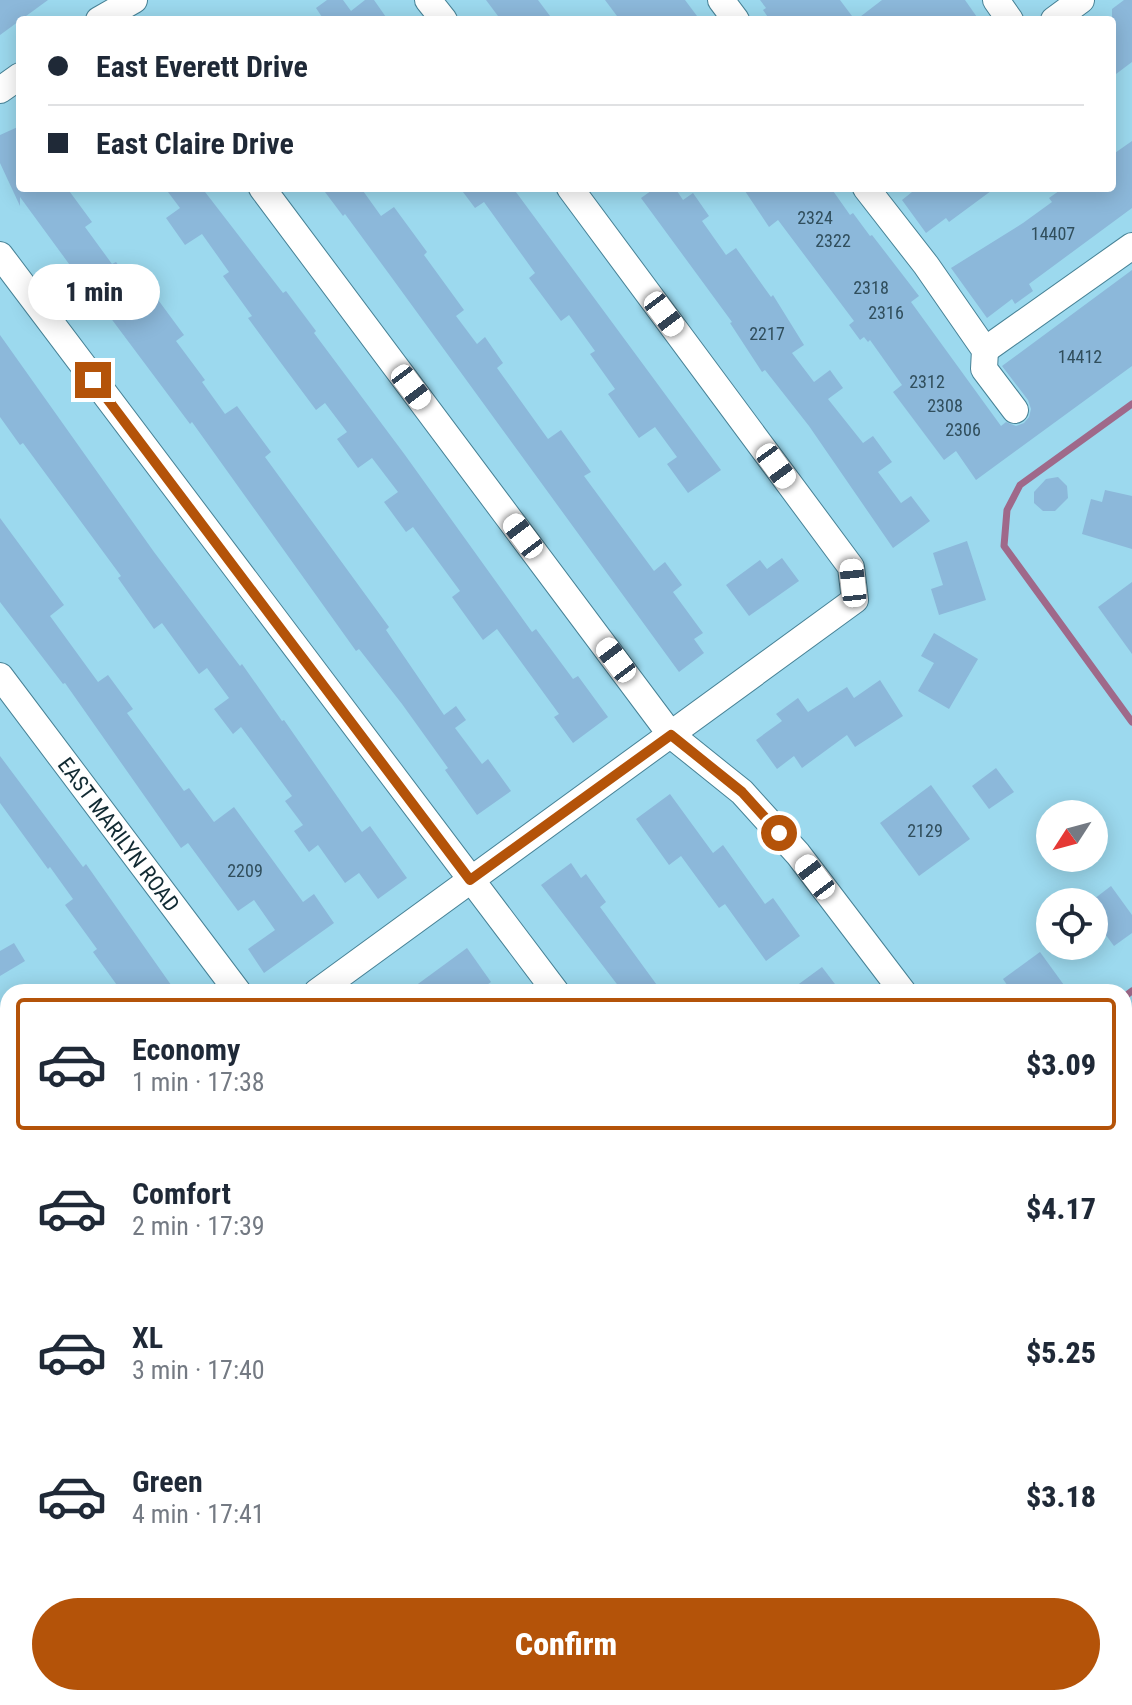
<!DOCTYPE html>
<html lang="en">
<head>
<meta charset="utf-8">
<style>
	body { margin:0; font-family:"Roboto Condensed",sans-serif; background:#f2f2f3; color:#1f2937; height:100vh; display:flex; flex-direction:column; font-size:30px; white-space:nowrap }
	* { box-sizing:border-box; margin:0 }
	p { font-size:26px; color:#747a83 }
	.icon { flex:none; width:44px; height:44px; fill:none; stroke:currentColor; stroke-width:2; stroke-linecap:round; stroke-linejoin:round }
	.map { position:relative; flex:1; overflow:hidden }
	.drawer { position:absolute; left:0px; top:984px; width:1132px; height:722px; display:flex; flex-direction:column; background:#fff; border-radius:24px 24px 0 0; box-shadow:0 4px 20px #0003 }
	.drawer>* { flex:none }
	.banner { position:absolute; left:16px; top:16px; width:1100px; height:176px; border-radius:8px; box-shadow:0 4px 20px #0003; display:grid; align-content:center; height:176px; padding:0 32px; background:#fff }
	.needle { width:52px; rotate:234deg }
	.controls { position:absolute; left:1036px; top:800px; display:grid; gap:16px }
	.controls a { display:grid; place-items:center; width:72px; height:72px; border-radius:50%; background:#fff; box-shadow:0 4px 20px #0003; font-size:40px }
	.end { position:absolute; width:36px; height:36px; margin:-18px; border:10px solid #b45309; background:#fff; box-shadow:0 0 0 4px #fff }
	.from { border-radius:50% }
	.bubble { position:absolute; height:56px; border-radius:28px; background:#fff; box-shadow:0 4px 20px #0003; font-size:26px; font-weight:800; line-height:56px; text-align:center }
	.car { position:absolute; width:24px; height:48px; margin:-24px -12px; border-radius:10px; box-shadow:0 0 6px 2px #0007; background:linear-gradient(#fff 24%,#345 0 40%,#fff 0 76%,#345 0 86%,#fff 0) }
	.banner b { display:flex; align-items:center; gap:28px; height:76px; font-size:30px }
	.banner b+b { border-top:2px solid #e0e1e3 }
	.banner i { width:20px; height:20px; background:#1f2937 }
	ul { padding:14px 0 0; list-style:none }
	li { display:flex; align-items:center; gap:24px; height:132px; margin:0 16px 12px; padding:0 16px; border:4px solid transparent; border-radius:8px }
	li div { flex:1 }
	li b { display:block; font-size:30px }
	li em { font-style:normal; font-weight:800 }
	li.current { border-color:#b45309 }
	li>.icon { width:72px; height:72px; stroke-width:1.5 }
	.action { display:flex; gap:16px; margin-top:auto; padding:16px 32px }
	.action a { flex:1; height:92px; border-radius:48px; background:#b45309; color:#fff; font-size:32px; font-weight:800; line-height:92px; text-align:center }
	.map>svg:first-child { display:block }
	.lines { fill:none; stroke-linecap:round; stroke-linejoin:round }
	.stream { stroke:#9f698a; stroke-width:7 }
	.building { fill:#8cb8da }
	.minor-casing { stroke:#478296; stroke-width:28 }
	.minor { stroke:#fff; stroke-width:26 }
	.route { stroke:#b45309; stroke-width:10 }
	.labels { text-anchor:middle; stroke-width:8; stroke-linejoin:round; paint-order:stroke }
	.number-label { font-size:18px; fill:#304e5c }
	.street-label { font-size:22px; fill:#112a32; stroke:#dcf3fc }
</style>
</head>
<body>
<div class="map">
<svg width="1132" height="1705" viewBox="0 0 1132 1705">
	<rect width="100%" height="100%" fill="#9cd9ee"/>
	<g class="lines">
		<g class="stream">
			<polyline points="1132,404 1020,485 1007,510 1004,546 1132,722"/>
			<polyline points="1124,997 1132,991"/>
		</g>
	</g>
	<g class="building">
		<polygon points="0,0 48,0 0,35"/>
		<polygon points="327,0 343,0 351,11 365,0 374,0 388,20 324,20 316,8"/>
		<polygon points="486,0 538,0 553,20 501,20"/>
		<polygon points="605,0 685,0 700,20 620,20"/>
		<polygon points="760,0 840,0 855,20 770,20 763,10 766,8"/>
		<polygon points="882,0 965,0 979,20 856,20"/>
		<polygon points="1124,0 1132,0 1132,62 1112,77 1112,9"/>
		<polygon points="20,126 20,188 67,188 92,222 85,227 112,264 116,262 144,300 153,293 184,335 176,341 205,380 202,382 225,414 237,406 271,452 265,457 389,627 386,630 444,715 456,706 466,720 455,728 482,764 488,759 511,791 477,815 445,770 448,768 402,704 359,649 356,651 192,422 190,424 104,309 100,312 69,270 72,268 20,197 20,206 0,163 0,135"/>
		<polygon points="1132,141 1132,208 1029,284 1033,291 1015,304 1012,299 987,318 951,268 1023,223 1052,202 1049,198 1063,188 1112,188 1112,155"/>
		<polygon points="165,188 202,188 283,293 286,291 316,331 314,333 405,455 532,632 536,629 573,679 578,676 608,717 573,743 554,717 559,714 497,629 483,640 452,597 460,591 413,527 406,532 384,502 398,492 372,458 358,468 337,439 347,432 325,403 316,410 278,359 248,318 252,316 223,276 229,272 202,234 185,245 166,218 180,208"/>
		<polygon points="322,188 361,188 381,216 394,207 427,252 424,255 464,310 456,316 477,344 485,337 503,363 497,368 548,439 561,430 591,472 584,476 654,571 665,562 682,585 673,592 703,633 694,639 704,653 679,672 392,278 345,214 343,216"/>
		<polygon points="460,188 513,188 721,470 688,493 667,464 677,457 655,427 639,438 608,394 615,389 590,354 595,351 569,315 561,321 529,278 535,273 484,202 475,208"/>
		<polygon points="655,188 675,188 683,200 693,193 709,216 702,221 726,255 736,248 771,297 773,295 804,345 792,353 814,382 830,370 843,388 828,399 863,443 873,436 892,462 878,472 901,503 911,496 930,521 893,548 809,426 765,370 762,372 730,323 732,322 641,198"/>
		<polygon points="743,188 831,188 850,215 853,213 870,236 872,235 919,296 911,302 1001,426 1006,422 1016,426 1024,423 1029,417 1031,409 1028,400 1002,366 1132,270 1132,366 976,480 956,451 944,460 893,392 902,385 870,340 868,342 864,337 860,340 849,325 854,321 778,220 769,227"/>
		<polygon points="917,188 995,188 949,222 946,218 926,233 902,200"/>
		<polygon points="0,335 154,552 240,666 242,664 282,721 284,720 362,832 370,826 407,878 378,899 359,873 345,883 318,845 309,852 294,831 303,825 285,801 292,796 241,727 233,734 214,709 229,698 207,668 199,674 162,623 154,629 118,578 121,576 23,443 20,445 0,417"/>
		<polygon points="1058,477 1067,486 1068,498 1055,511 1043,511 1034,503 1034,492 1046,479"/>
		<polygon points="1105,490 1132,496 1132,549 1082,534 1091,499 1102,502"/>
		<polygon points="0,518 64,605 50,616 98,682 108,675 133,709 127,713 184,791 189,788 214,822 234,807 303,902 314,894 334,923 264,973 248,949 275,930 254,900 238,911 188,843 181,848 65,683 63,684 0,602"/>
		<polygon points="967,541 986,600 939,615 931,589 943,585 933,553"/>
		<polygon points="782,558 799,581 749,616 726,585 760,560 767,569"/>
		<polygon points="1132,582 1132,654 1098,607"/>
		<polygon points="934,633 978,659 949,709 918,691 934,663 921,656"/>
		<polygon points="880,680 903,716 855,747 847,735 802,768 794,756 777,769 756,740 782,721 776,714 798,698 808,712 847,687 854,698"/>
		<polygon points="0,756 83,867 86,864 176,992 122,992 93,952 97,949 65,905 73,899 50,867 48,869 0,803"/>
		<polygon points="996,768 1014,792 989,809 972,786"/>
		<polygon points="931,785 970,839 919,876 880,823"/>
		<polygon points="670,794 713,853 723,845 765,904 773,898 800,936 766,961 725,904 719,908 681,856 669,865 636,819"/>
		<polygon points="571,863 581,878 586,874 606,902 600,907 662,992 623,992 541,885"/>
		<polygon points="1111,886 1132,915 1132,933 1114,946 1094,919 1094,899"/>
		<polygon points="14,943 25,961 0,976 0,951"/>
		<polygon points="467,948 491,982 477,992 407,992"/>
		<polygon points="1040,952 1069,992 1012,992 1003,979"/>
		<polygon points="822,967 841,992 788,992"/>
	</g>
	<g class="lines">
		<g class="minor-casing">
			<g id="minor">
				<polyline points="428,0 444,20"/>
				<polyline points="721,0 736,20"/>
				<polyline points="996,0 1010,20"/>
				<polyline points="99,20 134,0"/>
				<polyline points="1054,20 1081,0"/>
				<polyline points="0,90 20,76"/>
				<polyline points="262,188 671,735 742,792 798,854 903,992"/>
				<polyline points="866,188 926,265 985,350 984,369 1015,410"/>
				<polyline points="0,255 556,992"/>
				<polyline points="985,350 1132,246"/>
				<path id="s1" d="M0,676L238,992"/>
				<polyline points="317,992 855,600 851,567 570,188"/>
				<polyline points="0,1091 8,1101"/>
				<polyline points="0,1222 8,1216"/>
				<polyline points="1124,1288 1132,1299"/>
				<polyline points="1124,1362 1132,1357"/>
				<polyline points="0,1496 8,1507"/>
				<polyline points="0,1562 8,1556"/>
				<polyline points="325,1698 328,1705"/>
				<polyline points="1085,1698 1090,1705"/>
			</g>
		</g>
		<use href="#minor" class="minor"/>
	</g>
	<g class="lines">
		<polyline class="route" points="93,380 470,880 671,735 742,792 779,833"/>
	</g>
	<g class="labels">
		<g class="number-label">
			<text x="815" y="224">2324</text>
			<text x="1053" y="240">14407</text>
			<text x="833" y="247">2322</text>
			<text x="871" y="294">2318</text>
			<text x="886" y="319">2316</text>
			<text x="767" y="340">2217</text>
			<text x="1080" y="363">14412</text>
			<text x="927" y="388">2312</text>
			<text x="945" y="412">2308</text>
			<text x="963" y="436">2306</text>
			<text x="925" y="837">2129</text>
			<text x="245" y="877">2209</text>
		</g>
		<g class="street-label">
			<text dy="8" stroke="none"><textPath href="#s1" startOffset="198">EAST MARILYN ROAD</textPath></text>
		</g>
	</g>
</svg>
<div class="controls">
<a><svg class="needle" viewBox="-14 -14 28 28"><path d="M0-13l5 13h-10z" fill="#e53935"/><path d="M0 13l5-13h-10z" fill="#747a83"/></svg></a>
<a><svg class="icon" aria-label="locate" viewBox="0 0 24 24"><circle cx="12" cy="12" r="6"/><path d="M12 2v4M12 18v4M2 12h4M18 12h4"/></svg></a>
</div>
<i class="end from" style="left:779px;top:833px"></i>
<i class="end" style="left:93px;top:380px"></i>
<div class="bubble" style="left:28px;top:264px;width:132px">1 min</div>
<i class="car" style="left:664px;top:314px;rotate:143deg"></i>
<i class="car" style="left:411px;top:387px;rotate:143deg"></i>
<i class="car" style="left:776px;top:466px;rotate:144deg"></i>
<i class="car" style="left:523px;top:536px;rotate:323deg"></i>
<i class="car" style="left:853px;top:583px;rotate:354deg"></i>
<i class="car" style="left:616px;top:660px;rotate:323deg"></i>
<i class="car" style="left:815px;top:877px;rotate:323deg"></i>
<div class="banner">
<b><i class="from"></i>East Everett Drive</b>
<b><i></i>East Claire Drive</b>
</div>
<section class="drawer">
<ul>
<li class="current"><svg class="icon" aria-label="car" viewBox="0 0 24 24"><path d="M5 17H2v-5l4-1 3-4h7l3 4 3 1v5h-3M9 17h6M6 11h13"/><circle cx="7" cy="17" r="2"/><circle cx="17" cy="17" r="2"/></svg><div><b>Economy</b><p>1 min · 17:38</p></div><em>$3.09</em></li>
<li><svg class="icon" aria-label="car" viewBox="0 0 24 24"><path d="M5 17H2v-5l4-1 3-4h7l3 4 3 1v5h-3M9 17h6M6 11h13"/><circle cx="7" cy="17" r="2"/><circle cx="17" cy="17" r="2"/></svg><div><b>Comfort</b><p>2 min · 17:39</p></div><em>$4.17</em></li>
<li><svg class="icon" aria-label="car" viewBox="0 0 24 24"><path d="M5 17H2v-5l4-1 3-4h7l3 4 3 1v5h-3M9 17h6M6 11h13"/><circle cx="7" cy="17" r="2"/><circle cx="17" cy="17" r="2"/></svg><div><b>XL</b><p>3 min · 17:40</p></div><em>$5.25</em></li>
<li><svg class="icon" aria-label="car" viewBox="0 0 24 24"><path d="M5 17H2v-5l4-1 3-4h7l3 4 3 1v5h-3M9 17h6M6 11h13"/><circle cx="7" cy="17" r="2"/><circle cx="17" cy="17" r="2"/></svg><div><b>Green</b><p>4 min · 17:41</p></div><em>$3.18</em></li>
</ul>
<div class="action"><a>Confirm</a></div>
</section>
</div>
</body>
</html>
